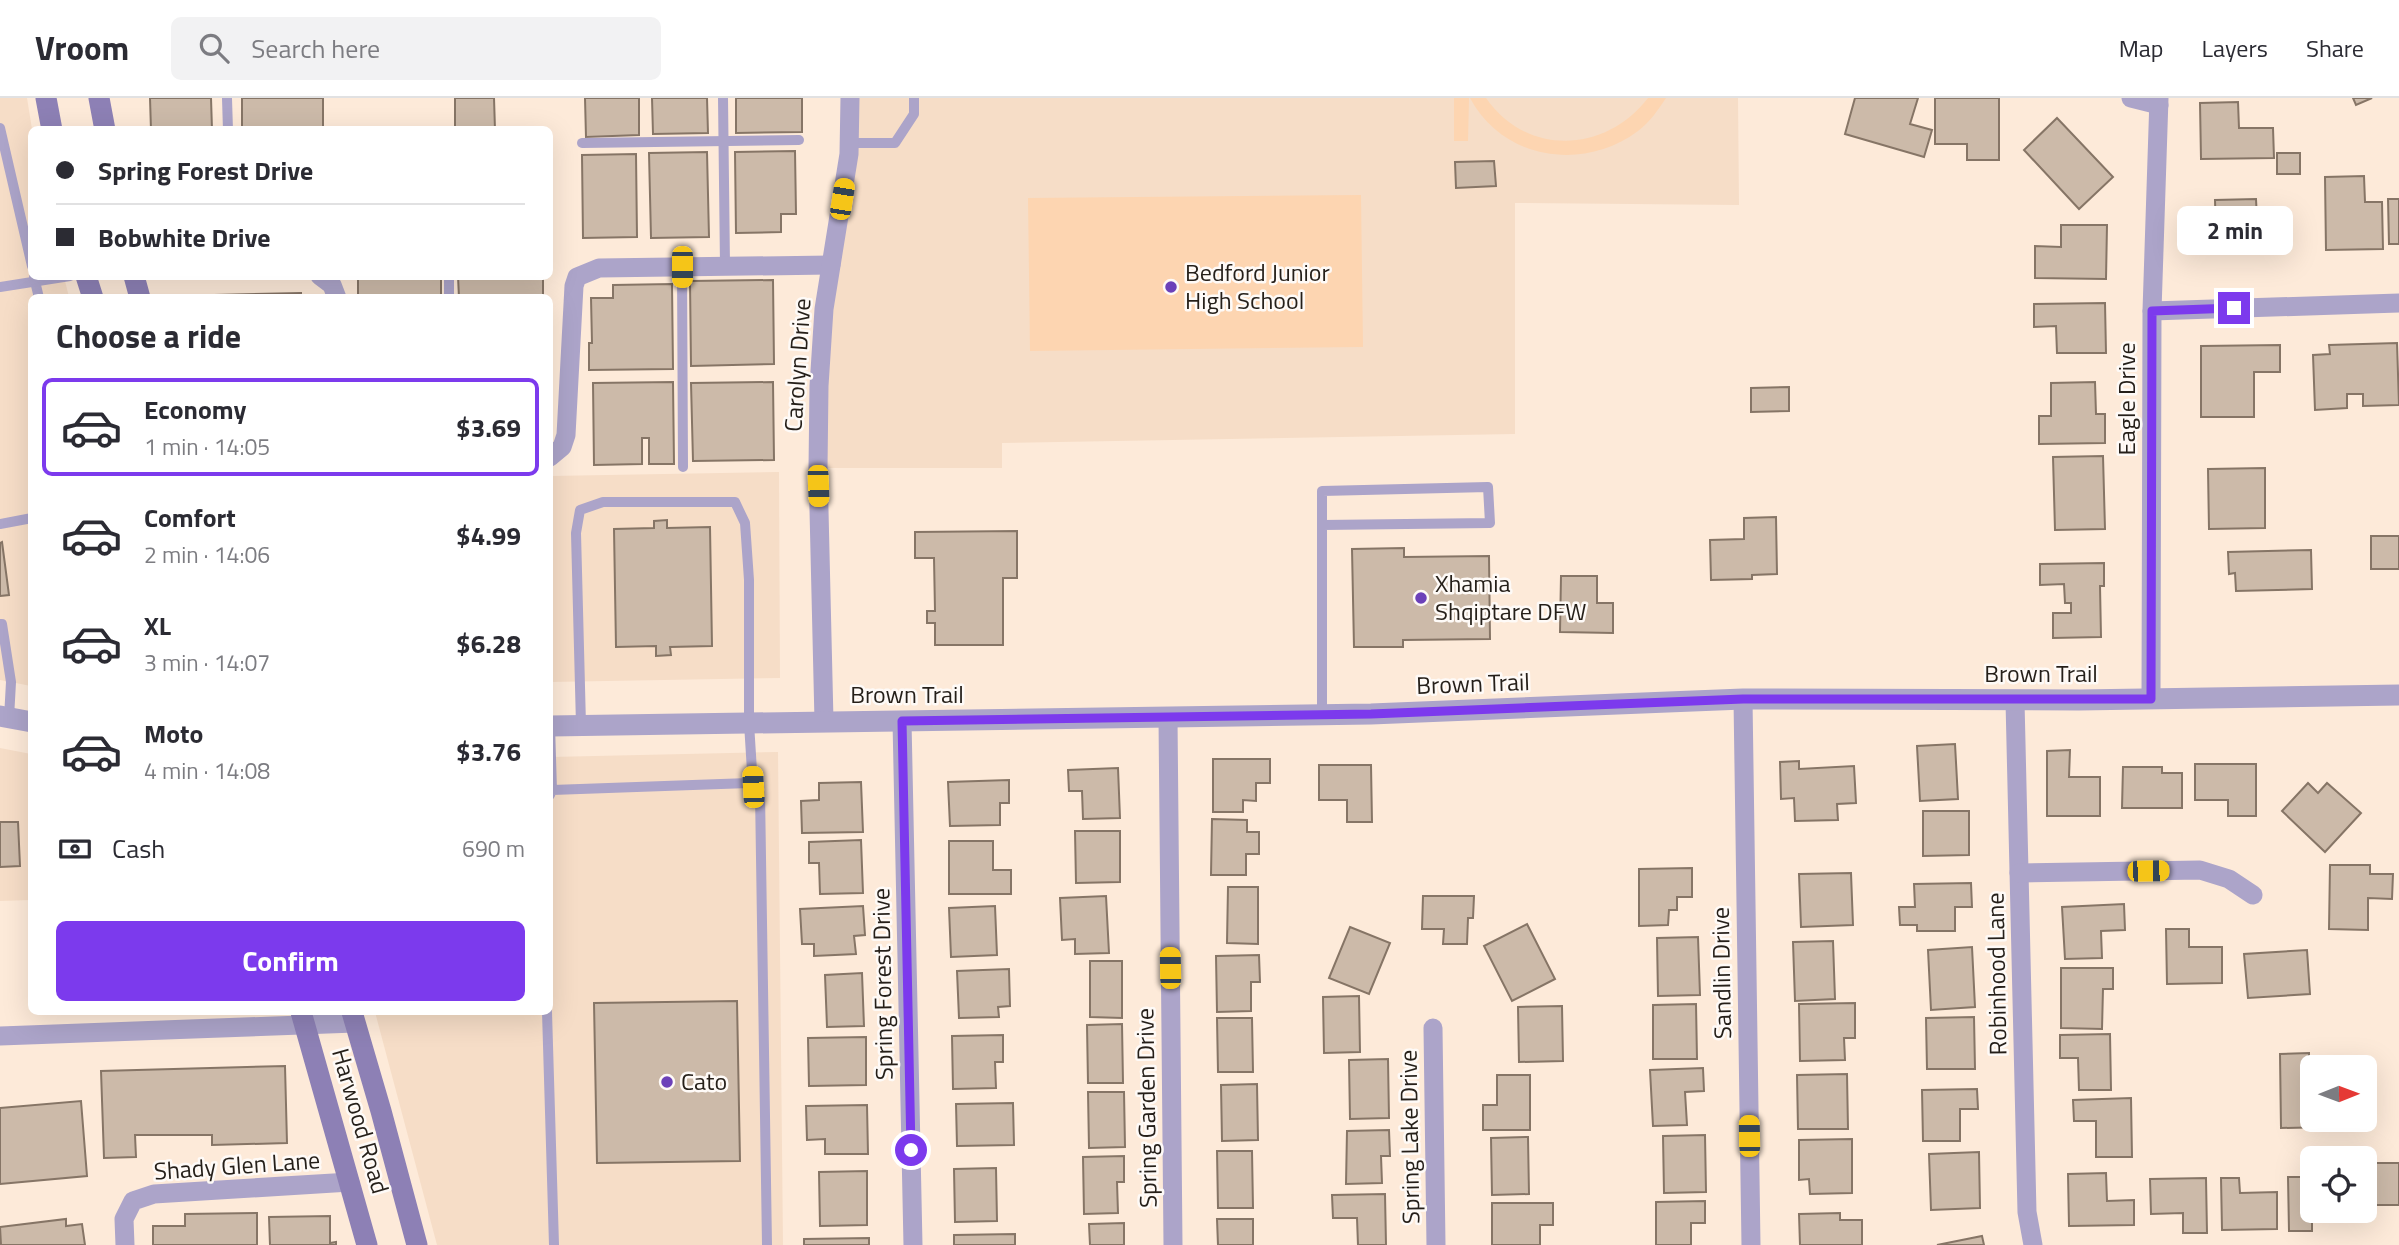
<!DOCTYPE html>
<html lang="en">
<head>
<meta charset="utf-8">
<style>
	body { margin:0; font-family:"Titillium Web",sans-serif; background:#f2f2f3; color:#2b2b33; height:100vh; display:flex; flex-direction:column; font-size:26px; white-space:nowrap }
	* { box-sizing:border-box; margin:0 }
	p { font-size:23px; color:#7c7c81 }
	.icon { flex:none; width:38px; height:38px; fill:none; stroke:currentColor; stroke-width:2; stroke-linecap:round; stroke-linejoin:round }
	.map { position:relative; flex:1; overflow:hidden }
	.side { position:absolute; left:28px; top:196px; width:525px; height:721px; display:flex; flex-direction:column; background:#fff; border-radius:10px; box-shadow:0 7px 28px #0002 }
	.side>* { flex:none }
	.top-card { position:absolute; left:28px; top:28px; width:525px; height:154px; border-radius:10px; box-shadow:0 7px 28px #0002; display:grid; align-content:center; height:154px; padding:0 28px; background:#fff }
	.needle { width:46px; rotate:89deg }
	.fabs { position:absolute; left:2300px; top:957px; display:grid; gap:14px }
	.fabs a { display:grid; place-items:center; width:77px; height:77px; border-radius:10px; background:#fff; box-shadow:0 7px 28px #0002; font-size:35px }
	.end { position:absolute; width:32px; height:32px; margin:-16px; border:9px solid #7c3aed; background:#fff; box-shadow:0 0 0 4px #fff }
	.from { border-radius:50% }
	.bubble { position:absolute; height:49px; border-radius:10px; background:#fff; box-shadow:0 7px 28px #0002; font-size:23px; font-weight:700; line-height:49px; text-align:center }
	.car { position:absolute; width:21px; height:42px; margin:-21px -10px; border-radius:9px; box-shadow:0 0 5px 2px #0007; background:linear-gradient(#f5c518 24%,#345 0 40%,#f5c518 0 76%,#345 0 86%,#f5c518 0) }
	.top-card b { display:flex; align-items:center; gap:24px; height:66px; font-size:26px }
	.top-card b+b { border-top:2px solid #e1e1e2 }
	.top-card i { width:18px; height:18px; background:#2b2b33 }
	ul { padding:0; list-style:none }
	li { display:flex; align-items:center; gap:21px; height:98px; margin:0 14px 10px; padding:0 14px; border:4px solid transparent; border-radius:10px }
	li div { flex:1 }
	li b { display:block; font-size:26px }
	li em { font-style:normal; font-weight:700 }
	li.selected { border-color:#7c3aed }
	li>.icon { width:63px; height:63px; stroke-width:1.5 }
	h2 { padding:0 28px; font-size:32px; line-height:84px }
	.pay { display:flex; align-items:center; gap:18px; height:77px; padding:0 28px; font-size:26px }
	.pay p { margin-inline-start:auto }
	.cta { display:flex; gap:14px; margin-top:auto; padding:14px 28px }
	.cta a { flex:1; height:80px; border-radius:10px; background:#7c3aed; color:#fff; font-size:28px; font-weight:700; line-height:80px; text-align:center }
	header { display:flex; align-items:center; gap:42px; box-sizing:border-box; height:98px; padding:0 35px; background:#fff; border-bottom:2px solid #e1e1e2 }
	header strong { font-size:33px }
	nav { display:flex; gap:38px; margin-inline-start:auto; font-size:24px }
	.search { width:490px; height:63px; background:#f2f2f3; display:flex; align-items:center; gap:18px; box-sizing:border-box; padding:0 24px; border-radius:10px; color:#7c7c81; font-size:26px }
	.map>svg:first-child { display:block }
	.built { fill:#f6ddc7 }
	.grass { fill:#fdd5b1 }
	.building { fill:#ccbaa9; stroke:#867566; stroke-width:2 }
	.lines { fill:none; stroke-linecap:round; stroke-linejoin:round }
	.service { stroke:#aca4c9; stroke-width:10 }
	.minor { stroke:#aca4c9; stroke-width:19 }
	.tertiary { stroke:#aca4c9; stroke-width:21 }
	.secondary { stroke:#8d80b5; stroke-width:21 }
	.route { stroke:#7c3aed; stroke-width:9 }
	.poi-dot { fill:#6c41b9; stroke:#fefaf7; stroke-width:2.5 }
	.labels { text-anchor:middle; stroke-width:5; stroke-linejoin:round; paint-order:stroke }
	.poi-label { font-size:24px; fill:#251f19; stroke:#fefaf7; text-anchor:start }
	.street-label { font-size:24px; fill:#251f19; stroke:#fefaf7 }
</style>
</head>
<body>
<header>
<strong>Vroom</strong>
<div class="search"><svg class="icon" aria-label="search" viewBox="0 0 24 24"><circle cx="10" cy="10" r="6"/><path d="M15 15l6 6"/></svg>Search here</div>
<nav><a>Map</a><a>Layers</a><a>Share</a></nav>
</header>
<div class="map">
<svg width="2399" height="1147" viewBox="0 0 2399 1147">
	<rect width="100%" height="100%" fill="#fdead9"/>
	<g class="built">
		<polygon points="0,0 27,0 32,31 32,178 64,179 69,199 32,200 31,588 0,582"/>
		<polygon points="850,0 1738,0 1739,107 1515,105 1515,336 1002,345 1002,370 818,370"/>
		<polygon points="779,374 780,580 550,584 550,378"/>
		<polygon points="0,650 31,656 31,802 0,803"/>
		<polygon points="778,654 783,1147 437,1147 375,914 550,914 550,659"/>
	</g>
	<g class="grass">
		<polygon points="1454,0 1469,0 1468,43 1454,43"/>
		<path d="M1470,0H1486C1527,59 1606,55 1648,0H1666C1658,12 1650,24 1638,33C1583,74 1503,62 1470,0Z"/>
		<polygon points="1361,97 1363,249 1030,253 1028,100"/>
	</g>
	<g class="building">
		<polygon points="150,0 211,0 212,32 151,32"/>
		<rect x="242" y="0" width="81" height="32"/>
		<polygon points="455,0 494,0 495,32 466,32 466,29 455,29"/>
		<polygon points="585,0 639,0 639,37 586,39"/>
		<polygon points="652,0 707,0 708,35 653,36"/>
		<polygon points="736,0 802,0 802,34 736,35"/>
		<polygon points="1855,0 1918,0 1910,26 1932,32 1924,59 1845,36"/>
		<polygon points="1935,0 1999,0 1999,62 1967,62 1967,46 1935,46"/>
		<polygon points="2353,0 2372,0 2356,7"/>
		<polygon points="2238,4 2239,30 2273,30 2274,60 2201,61 2200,5"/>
		<polygon points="2057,20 2113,79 2079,111 2024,52"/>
		<polygon points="795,53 796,116 781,116 781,134 736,135 735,54"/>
		<polygon points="707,54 709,139 651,140 649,55"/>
		<rect x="2277" y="55" width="23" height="21"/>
		<polygon points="636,56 637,139 583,140 582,57"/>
		<polygon points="1494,63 1496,88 1456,90 1455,64"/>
		<polygon points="2364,78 2365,104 2382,104 2383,151 2326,152 2325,79"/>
		<polygon points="2256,101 2257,121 2279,120 2279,152 2202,154 2201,137 2216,137 2215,102"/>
		<polygon points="2388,101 2399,101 2399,146 2389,146"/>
		<polygon points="2061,127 2107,127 2106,181 2035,180 2035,148 2061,149"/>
		<rect x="358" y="178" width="83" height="22"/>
		<polygon points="458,178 541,178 541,181 543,181 543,200 459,200"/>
		<polygon points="773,182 774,266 691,268 690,183"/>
		<polygon points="672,186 673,271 589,272 589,245 592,245 591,200 613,200 613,187"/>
		<polygon points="301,195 301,200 215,200 215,197"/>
		<polygon points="2105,205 2106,255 2057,255 2056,228 2034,229 2034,206"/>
		<polygon points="2397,245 2399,307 2363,308 2363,296 2347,296 2347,310 2315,312 2313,257 2330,256 2329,247"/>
		<polygon points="2280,247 2280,274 2254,274 2254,319 2201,319 2201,248"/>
		<polygon points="673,284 674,366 649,366 649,340 642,340 642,366 594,367 593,285"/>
		<polygon points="773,284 774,362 693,363 691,285"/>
		<polygon points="2095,284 2096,316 2105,316 2105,345 2039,346 2039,318 2051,318 2051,285"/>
		<polygon points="1789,289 1789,313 1751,314 1751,290"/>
		<polygon points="2103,358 2105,431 2055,432 2053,359"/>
		<polygon points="2265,370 2265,430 2209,431 2208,371"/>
		<polygon points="1776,419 1777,476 1752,477 1752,481 1711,482 1710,442 1744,441 1744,420"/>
		<polygon points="667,422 667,430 710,429 712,548 670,549 671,557 656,558 656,548 616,549 614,431 654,430 654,423"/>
		<polygon points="1017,433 1017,480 1003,480 1003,547 935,547 935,525 927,525 927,513 935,513 934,460 915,460 915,434"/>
		<rect x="2371" y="438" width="28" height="33"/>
		<polygon points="2,444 9,497 0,498 0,445"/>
		<polygon points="1404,450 1404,459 1489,458 1490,541 1403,542 1403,549 1354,549 1352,451"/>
		<polygon points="2311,452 2312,491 2236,493 2235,475 2229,476 2228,454"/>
		<polygon points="2104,465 2104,488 2100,488 2101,539 2053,540 2053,515 2071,515 2071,505 2065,505 2064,486 2040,487 2040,466"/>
		<polygon points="1561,478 1597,478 1597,505 1613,505 1613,535 1560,534"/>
		<polygon points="1955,646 1958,701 1920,703 1917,648"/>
		<polygon points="2070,652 2069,679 2100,679 2100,718 2047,718 2047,653"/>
		<polygon points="1213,661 1270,661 1270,685 1256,685 1256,703 1243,702 1243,714 1213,714"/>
		<polygon points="1799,663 1799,671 1854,668 1856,705 1837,706 1838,722 1795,723 1794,700 1781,701 1780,664"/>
		<polygon points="2195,666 2256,666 2256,718 2228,718 2228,702 2195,702"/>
		<polygon points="1319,667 1371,667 1372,724 1347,724 1347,702 1319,702"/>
		<polygon points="2123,669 2162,669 2162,675 2182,675 2182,710 2122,710"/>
		<polygon points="1118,670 1120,720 1083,721 1082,693 1069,693 1068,672"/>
		<polygon points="1009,682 1009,705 1000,705 1000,727 950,728 948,684"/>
		<polygon points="861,684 863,734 802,735 801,703 819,702 819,685"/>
		<polygon points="2308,685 2318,695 2327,685 2361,715 2325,754 2282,713"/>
		<polygon points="1923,713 1969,713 1969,757 1923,758"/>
		<polygon points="1212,721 1247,722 1247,734 1259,734 1259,756 1246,756 1246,777 1211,777"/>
		<polygon points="0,724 18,724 20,768 0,769"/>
		<polygon points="1075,733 1120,733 1120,784 1076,785"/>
		<polygon points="861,742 863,795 820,796 819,765 809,765 809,744"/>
		<polygon points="949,743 993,743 993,772 1011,772 1011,796 949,796"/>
		<polygon points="2330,767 2370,767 2370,776 2393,776 2392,801 2368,800 2368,832 2329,831"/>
		<polygon points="1692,770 1692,799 1677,799 1677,812 1669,812 1668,827 1639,828 1639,771"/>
		<polygon points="1851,775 1853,827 1801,829 1799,776"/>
		<polygon points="1971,785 1972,809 1955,809 1955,833 1917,833 1917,827 1900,827 1899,809 1915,809 1914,786"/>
		<polygon points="1228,789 1258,789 1258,846 1227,845"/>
		<polygon points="1106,798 1109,855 1075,856 1075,841 1062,842 1060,800"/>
		<polygon points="1423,798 1474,798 1473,820 1468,820 1467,846 1443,846 1444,831 1422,831"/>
		<polygon points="2124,806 2125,832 2101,833 2102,860 2065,861 2062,809"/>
		<polygon points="863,808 865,837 854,838 856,856 814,858 814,846 802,846 800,811"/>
		<polygon points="995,808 997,857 951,859 949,810"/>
		<polygon points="1527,826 1555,881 1512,903 1484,848"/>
		<polygon points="1350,829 1390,845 1369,896 1329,880"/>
		<polygon points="2166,831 2189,831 2189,849 2222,849 2222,885 2167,886"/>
		<polygon points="1698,839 1700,897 1658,898 1657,840"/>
		<polygon points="1833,843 1835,901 1795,903 1793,844"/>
		<polygon points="1972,849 1975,909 1931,912 1928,852"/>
		<polygon points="2307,852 2310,896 2248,900 2244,856"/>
		<polygon points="1259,857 1260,884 1251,884 1251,913 1217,914 1216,858"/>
		<polygon points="1090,863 1122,863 1122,920 1090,919"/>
		<polygon points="2061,870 2113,870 2113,891 2103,891 2102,931 2061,930"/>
		<polygon points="1009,871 1010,908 998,909 999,919 959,920 957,873"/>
		<polygon points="862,875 864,928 827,929 825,877"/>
		<polygon points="1359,898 1360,954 1324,955 1323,899"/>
		<polygon points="737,903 740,1063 597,1065 594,905"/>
		<polygon points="1855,905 1855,940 1844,940 1845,962 1800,963 1799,906"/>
		<polygon points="1696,906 1697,961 1653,961 1653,907"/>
		<polygon points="1562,908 1563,963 1519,964 1518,909"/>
		<polygon points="1974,919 1975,971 1927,971 1926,920"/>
		<polygon points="1217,920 1252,920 1253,974 1218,974"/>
		<polygon points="1122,926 1123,985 1088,985 1087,927"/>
		<polygon points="2110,936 2111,992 2079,992 2078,960 2060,960 2060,937"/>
		<polygon points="1003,937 1003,964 995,964 996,990 953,991 952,938"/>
		<polygon points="866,939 866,987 809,988 808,940"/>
		<polygon points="2309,955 2309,968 2325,967 2325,970 2312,970 2312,1022 2329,1022 2329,1029 2281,1030 2280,956"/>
		<polygon points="1388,961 1389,1020 1350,1021 1349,962"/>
		<polygon points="285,968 287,1045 212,1047 212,1037 135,1037 136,1059 104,1060 101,973"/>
		<polygon points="1703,970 1704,993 1685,994 1687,1027 1653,1028 1650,972"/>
		<polygon points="1847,976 1848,1031 1798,1031 1797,977"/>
		<polygon points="1497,977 1530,977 1530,1032 1483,1032 1483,1007 1497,1007"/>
		<polygon points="1257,986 1258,1042 1222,1043 1221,987"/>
		<polygon points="1977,991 1978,1011 1960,1011 1960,1043 1923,1043 1922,992"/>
		<polygon points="1088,994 1124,994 1125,1049 1089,1050"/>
		<polygon points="2131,1000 2132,1059 2096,1059 2096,1023 2074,1023 2073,1002"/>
		<polygon points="81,1003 87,1078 0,1086 0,1010"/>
		<polygon points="1013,1005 1014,1047 957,1048 956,1006"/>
		<polygon points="867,1007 868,1056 825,1056 825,1041 807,1042 806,1008"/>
		<polygon points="1389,1032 1390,1058 1381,1058 1382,1085 1346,1086 1347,1033"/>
		<polygon points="1705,1037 1706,1094 1664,1095 1663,1038"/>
		<polygon points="1528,1039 1529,1096 1492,1097 1491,1040"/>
		<polygon points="1852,1041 1852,1095 1810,1096 1809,1081 1799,1082 1799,1042"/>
		<polygon points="1217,1053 1252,1053 1253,1110 1218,1110"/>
		<polygon points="1979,1054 1980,1110 1931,1112 1929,1056"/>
		<polygon points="1124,1058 1124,1084 1117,1084 1118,1115 1084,1116 1083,1059"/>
		<rect x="2373" y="1065" width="26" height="42"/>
		<polygon points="996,1070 997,1123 955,1124 954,1071"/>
		<polygon points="867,1073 867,1127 820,1128 819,1074"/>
		<polygon points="2106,1075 2107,1103 2134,1102 2134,1127 2069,1128 2068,1076"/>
		<polygon points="2288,1079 2312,1079 2312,1113 2342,1113 2343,1115 2312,1115 2312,1133 2289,1133"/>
		<polygon points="2206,1080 2207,1135 2183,1135 2183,1115 2151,1116 2150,1081"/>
		<polygon points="2221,1080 2239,1080 2240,1095 2277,1094 2277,1131 2222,1132"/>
		<polygon points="1385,1096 1386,1147 1358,1147 1357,1120 1333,1120 1332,1097"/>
		<polygon points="1705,1103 1705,1125 1691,1125 1691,1147 1656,1147 1656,1104"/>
		<polygon points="1492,1105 1553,1105 1553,1127 1540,1127 1540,1147 1492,1147"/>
		<polygon points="257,1115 257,1147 153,1147 153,1128 185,1128 185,1116"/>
		<polygon points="1840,1115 1840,1122 1862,1122 1862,1147 1800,1147 1799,1116"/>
		<polygon points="330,1118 330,1145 336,1144 336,1147 270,1147 269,1119"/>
		<polygon points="66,1121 66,1128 82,1126 85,1147 1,1147 0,1129"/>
		<polygon points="1217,1121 1253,1121 1253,1147 1218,1147"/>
		<polygon points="1124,1125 1124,1147 1090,1147 1089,1126"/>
		<polygon points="1015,1136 1015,1147 954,1147 954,1137"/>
		<polygon points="1982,1138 1984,1147 1937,1147"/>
		<polygon points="869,1140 869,1147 804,1147 804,1141"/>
	</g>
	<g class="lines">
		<g class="service">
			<polyline points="227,0 228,32"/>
			<polyline points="723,0 725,168"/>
			<polyline points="0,30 32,168"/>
			<polyline points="582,45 799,42"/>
			<polyline points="849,45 895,45 914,16 914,0"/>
			<polyline points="682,169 683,369"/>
			<polyline points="449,178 449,200"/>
			<polyline points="34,179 39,200"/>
			<polyline points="0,189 70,178"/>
			<polyline points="0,426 32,420"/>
			<polyline points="1322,427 1322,393 1488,389 1490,425 1322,427 1322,616"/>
			<polyline points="0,526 2,526 11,584 9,620"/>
			<polyline points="581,627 576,435 580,412 603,404 735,404 745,425 749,482 749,625 753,689"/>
			<polyline points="550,692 552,692 550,628"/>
			<polyline points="550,697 552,692 749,685 760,695 767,1147"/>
			<polyline points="547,914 554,1147"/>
		</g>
		<g class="minor">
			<polyline points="2131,0 2159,7"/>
			<polyline points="320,178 332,187 337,200"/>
			<polyline points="2152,213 2399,205"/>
			<polyline points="550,359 562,349 566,337 574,188 577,179 599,170 831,167"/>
			<polyline points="1743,601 1751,1147"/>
			<polyline points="2151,601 2152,213 2159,0"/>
			<polyline points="2015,603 2027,1114 2033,1147"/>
			<polyline points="1168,620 1173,1147"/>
			<polyline points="824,623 818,370 819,288 824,211 849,56 850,0"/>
			<polyline points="902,623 913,1147"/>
			<polyline points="2019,775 2200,772 2229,781 2253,797"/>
			<polyline points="1433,930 1436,1147"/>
			<polyline points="0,938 355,925"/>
			<polyline points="125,1147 124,1121 133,1103 154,1096 350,1084"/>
		</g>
		<g class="tertiary">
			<polyline points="0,618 32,624"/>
			<polyline points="550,628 1371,616 1743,601 2079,602 2399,597"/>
		</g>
		<g class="secondary">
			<polyline points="46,0 52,32"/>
			<polyline points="99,0 105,32"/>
			<polyline points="86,178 93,200"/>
			<polyline points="134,178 140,200"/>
			<polyline points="301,914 367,1147"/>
			<polyline points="352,914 381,1013 417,1147"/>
		</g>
	</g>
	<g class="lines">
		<polyline class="route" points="911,1052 902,623 1371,616 1743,601 2151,601 2152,213 2234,210"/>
	</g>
	<g class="poi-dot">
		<circle cx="1171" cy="189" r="7"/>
		<circle cx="1421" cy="500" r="7"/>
		<circle cx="667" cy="984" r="7"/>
	</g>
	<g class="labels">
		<g class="poi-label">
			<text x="1185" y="183">Bedford Junior<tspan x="1185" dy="28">High School</tspan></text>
			<text x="1435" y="494">Xhamia<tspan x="1435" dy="28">Shqiptare DFW</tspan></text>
			<text x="681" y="992">Cato</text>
		</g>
		<g class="street-label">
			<text transform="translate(798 267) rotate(-86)" y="8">Carolyn Drive</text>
			<text transform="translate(2127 301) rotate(-90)" y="8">Eagle Drive</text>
			<text x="2041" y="584">Brown Trail</text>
			<text transform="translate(1473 586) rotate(-2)" y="8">Brown Trail</text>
			<text x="907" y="605">Brown Trail</text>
			<text transform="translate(1722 875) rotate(-91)" y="8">Sandlin Drive</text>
			<text transform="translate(1997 876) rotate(-91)" y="8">Robinhood Lane</text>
			<text transform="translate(883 886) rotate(-91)" y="8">Spring Forest Drive</text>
			<text transform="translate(1147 1010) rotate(-91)" y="8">Spring Garden Drive</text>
			<text transform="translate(360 1023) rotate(74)" y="8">Harwood Road</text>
			<text transform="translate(1410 1039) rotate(-91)" y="8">Spring Lake Drive</text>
			<text transform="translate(237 1068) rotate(-4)" y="8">Shady Glen Lane</text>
		</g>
	</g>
</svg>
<div class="fabs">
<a><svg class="needle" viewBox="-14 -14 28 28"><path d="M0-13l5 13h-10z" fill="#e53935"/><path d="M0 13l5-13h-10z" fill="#7c7c81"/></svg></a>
<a><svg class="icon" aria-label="locate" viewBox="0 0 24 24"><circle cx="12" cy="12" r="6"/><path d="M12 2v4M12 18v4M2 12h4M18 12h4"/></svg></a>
</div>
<i class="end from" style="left:911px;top:1052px"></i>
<i class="end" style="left:2234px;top:210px"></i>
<div class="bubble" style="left:2177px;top:108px;width:116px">2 min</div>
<i class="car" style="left:842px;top:101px;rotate:9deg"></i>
<i class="car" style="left:682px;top:169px;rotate:180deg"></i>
<i class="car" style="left:818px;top:388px;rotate:178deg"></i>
<i class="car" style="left:753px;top:689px;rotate:357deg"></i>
<i class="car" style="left:2148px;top:773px;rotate:89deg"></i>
<i class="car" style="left:1170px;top:870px;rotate:359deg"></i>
<i class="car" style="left:1749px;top:1038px;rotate:359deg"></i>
<div class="top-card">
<b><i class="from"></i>Spring Forest Drive</b>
<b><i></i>Bobwhite Drive</b>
</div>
<section class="side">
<h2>Choose a ride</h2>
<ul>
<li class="selected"><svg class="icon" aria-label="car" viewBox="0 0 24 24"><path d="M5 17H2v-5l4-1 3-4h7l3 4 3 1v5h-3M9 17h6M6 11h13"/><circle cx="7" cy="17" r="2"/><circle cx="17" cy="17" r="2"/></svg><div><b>Economy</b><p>1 min · 14:05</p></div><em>$3.69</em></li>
<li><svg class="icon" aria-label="car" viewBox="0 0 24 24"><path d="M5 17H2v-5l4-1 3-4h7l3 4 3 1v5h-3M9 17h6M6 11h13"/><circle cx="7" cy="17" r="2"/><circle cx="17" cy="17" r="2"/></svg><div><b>Comfort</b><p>2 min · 14:06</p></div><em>$4.99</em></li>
<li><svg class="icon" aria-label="car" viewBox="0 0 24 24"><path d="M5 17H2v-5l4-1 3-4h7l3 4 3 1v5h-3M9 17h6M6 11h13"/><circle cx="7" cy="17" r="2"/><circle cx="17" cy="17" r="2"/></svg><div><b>XL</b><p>3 min · 14:07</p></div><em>$6.28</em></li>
<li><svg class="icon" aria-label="car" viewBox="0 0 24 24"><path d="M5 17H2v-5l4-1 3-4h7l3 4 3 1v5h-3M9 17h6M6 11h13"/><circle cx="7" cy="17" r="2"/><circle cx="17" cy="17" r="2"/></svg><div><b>Moto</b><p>4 min · 14:08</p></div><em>$3.76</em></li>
</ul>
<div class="pay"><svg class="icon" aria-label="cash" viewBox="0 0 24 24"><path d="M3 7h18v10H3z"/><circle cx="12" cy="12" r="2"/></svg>Cash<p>690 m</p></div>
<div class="cta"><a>Confirm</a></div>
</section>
</div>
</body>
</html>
